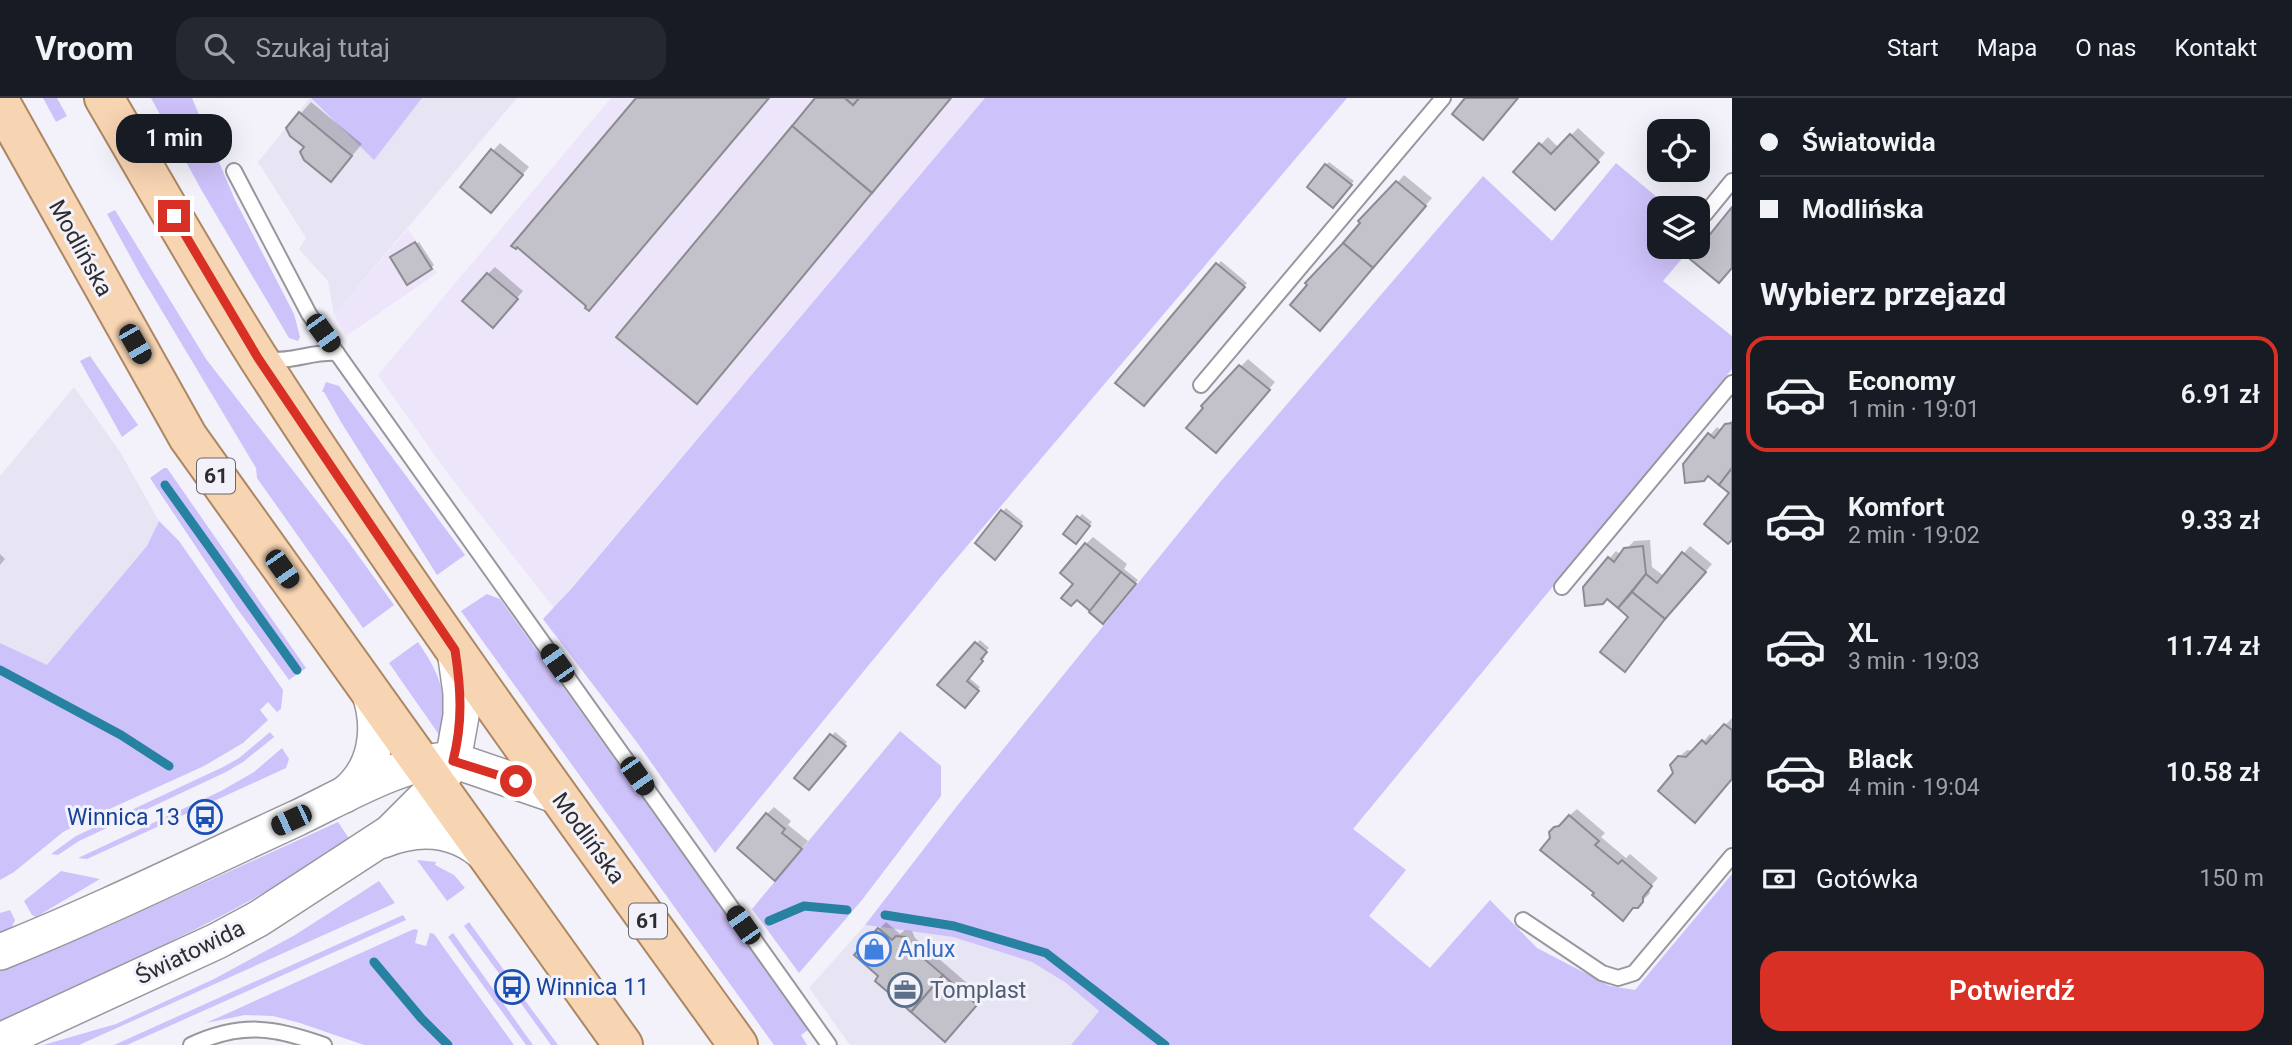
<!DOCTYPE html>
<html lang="pl">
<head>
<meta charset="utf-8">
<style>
	body { margin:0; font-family:Roboto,sans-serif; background:#242831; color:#f1f3f6; height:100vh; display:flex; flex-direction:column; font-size:26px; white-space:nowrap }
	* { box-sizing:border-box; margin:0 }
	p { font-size:23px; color:#9ea1a6 }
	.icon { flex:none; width:38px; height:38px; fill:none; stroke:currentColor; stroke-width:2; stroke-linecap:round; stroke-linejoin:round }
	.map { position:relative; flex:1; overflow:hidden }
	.drawer { display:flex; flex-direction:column; background:#171b24; width:560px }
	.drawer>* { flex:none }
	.top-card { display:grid; align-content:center; height:154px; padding:0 28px; background:#171b24 }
	.fabs { position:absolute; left:1647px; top:21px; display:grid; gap:14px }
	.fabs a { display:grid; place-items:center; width:63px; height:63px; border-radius:14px; background:#171b24; box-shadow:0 7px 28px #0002; font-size:35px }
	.end { position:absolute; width:32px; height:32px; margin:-16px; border:9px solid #d93025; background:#fff; box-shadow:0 0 0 4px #fff }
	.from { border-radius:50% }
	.bubble { position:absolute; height:49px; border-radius:21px; background:#171b24; box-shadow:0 7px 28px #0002; font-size:23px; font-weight:600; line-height:49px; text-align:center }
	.car { position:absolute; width:21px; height:42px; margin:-21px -10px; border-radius:9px; box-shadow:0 0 5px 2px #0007; background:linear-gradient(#222 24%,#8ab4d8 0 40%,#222 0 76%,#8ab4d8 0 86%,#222 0) }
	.top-card b { display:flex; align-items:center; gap:24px; height:66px; font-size:26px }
	.top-card b+b { border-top:2px solid #363941 }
	.top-card i { width:18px; height:18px; background:#f1f3f6 }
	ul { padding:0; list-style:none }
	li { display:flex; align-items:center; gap:21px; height:116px; margin:0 14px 10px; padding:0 14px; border:4px solid transparent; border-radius:21px }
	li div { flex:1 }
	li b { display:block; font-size:26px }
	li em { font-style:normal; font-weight:600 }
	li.selected { border-color:#d93025 }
	li>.icon { width:63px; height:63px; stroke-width:1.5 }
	h2 { padding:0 28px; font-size:32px; line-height:84px }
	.pay { display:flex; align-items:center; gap:18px; height:77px; padding:0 28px; font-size:26px }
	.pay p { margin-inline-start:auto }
	.cta { display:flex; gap:14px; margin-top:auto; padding:14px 28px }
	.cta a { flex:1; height:80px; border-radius:21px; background:#d93025; color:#fff; font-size:28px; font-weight:600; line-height:80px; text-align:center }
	header { display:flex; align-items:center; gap:42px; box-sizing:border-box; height:98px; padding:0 35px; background:#171b24; border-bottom:2px solid #363941 }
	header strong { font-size:33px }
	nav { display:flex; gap:38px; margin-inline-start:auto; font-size:24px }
	.search { width:490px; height:63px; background:#242831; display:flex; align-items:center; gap:18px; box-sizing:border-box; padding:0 24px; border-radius:21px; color:#9ea1a6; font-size:26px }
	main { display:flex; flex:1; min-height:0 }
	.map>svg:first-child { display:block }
	.built { fill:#e7e4f4 }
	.industrial { fill:#ede5fa }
	.green { fill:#cec2fa }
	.shadow { fill:#0003 }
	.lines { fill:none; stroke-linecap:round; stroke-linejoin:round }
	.stream { stroke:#2781a1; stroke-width:9 }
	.building { fill:#c3c2ca; stroke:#8c8b92; stroke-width:2 }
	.service-casing { stroke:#98979f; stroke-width:18 }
	.tertiary-casing { stroke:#98979f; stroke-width:38 }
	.primary-casing { stroke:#ac8763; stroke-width:42 }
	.service { stroke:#fff; stroke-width:14 }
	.tertiary { stroke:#fff; stroke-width:35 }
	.primary { stroke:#f7d4b2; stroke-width:38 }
	.route { stroke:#d93025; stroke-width:9 }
	.labels { text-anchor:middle; stroke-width:6; stroke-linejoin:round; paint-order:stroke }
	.shield { fill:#f3f2fa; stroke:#68676c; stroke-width:2 }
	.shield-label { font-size:21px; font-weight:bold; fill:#2d2c2f }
	.street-label { font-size:23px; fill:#2d2c2f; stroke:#f3f2fa }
	.transit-label { font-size:23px; fill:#164399; stroke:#f3f2fa; text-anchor:end }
	.shop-label { font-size:23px; fill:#366cbe; stroke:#f3f2fa; text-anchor:start }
	.service-label { font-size:23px; fill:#4e5e75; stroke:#f3f2fa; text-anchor:start }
</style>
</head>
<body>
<header>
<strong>Vroom</strong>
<div class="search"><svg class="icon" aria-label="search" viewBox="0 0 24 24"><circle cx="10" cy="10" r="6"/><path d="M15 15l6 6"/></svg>Szukaj tutaj</div>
<nav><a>Start</a><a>Mapa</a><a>O nas</a><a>Kontakt</a></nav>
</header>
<main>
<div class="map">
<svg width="1732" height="947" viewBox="0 0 1732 947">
	<rect width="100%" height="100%" fill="#f3f2fa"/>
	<g class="built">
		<polygon points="310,0 374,61 422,0 517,0 334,217 328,183 299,151 306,140 258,64"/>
		<polygon points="74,289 120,354 159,423 147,448 47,568 0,545 0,378"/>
		<polygon points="865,827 953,839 1032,864 1066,885 1099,913 1071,947 850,947 809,890"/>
	</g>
	<g class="industrial">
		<polygon points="611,0 985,0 554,510 445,372 378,277"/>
		<polygon points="408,131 437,175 346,238 334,217"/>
	</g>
	<g class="green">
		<polygon points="43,0 57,0 67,18 56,24"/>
		<polygon points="151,0 192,0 235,102 294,216 300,239 298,243 289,240 202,93"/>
		<polygon points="311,0 422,0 374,62"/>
		<polygon points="985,0 1347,0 940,480 715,755 636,643 543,521 571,491"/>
		<polygon points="1616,65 1670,110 1659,110 1659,149 1692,149 1663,183 1732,238 1732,271 1353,731 1406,772 1369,818 1430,870 1490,802 1537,850 1610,888 1635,892 1732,776 1732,947 1071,947 1099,913 1066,885 1032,864 953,839 865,827 957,708 1221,383 1483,78 1552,143"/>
		<polygon points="115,112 206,261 347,442 394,507 363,530 257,380 256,370 141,178 107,116"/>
		<polygon points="90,258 138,327 122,339 80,263"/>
		<polygon points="326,284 339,288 465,457 437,477 341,324 324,294 322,294"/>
		<polygon points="164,370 167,370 306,570 289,582 236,509 150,380"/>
		<polygon points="159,423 179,443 283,592 281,611 277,614 268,604 260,612 268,622 243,645 204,668 92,719 63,734 14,774 0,782 0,545 47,567 147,448"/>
		<polygon points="487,496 500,501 808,932 801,937 807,947 774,947 461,513"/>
		<path d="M418,544C442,580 447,594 440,638L389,565Z"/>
		<polygon points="900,633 941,668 941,698 862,802 799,875 752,811"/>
		<polygon points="270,634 274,639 243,664 226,674 79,743 58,757 51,756 76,738 223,669 239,660"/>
		<polygon points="282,650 289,661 286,670 87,761 78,760 221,693 254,674"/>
		<path d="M338,724L350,742C240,816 120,868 0,923V873L105,830Z"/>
		<polygon points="417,762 436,764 435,767 454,777 465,790 447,803"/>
		<polygon points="61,773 100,781 36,819 32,817 24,803"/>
		<polygon points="379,783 395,805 79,947 43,947 116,926 214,881 295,837"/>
		<polygon points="10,812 15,822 12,829 0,834 0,815"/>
		<polygon points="403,817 406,822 127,947 114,947"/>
		<polygon points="469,824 506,875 501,878 464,828"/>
		<polygon points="414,831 418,832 415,845 426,848 430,835 434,836 514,947 364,947 300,925 273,918 245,917 206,925"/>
		<polygon points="453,835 533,947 526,947 448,839"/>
		<polygon points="524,901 558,947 551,947 520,904"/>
	</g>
	<g class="shadow">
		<polygon points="311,4 362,46 341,71 288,30"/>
		<polygon points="1578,30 1605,55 1562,102 1515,74 1548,39 1559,50"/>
		<polygon points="500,45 529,69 498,106 462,88"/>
		<polygon points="1329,64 1354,83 1336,105 1326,67"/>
		<polygon points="1404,77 1432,100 1327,223 1334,158"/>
		<polygon points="419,144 434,167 431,170 394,159"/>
		<polygon points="1221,163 1247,185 1144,306 1117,284"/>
		<polygon points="495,169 523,193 500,220 488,176"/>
		<polygon points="1248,261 1275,284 1223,346 1203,308"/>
		<polygon points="1732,322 1732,440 1728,444 1732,395 1708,376 1685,366 1717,329 1722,333"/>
		<polygon points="1006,410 1023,424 998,456 977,445"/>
		<polygon points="1082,416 1092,424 1079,441 1065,436"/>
		<polygon points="1093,439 1127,466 1124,471 1138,482 1106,520 1077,500 1075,486 1086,446"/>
		<polygon points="1650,442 1652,469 1664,478 1690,448 1712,466 1686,497 1678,504 1632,565 1631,519 1608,500 1584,490 1616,453 1621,457 1634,443"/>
		<polygon points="0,456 5,461 0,467"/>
		<polygon points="980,542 989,550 982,557 985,559 968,579 980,589 968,604 940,587"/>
		<polygon points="1732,620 1732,680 1702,715 1675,676 1679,659 1687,652 1695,653 1710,636 1714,639"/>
		<polygon points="835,634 847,644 812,687 796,680"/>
		<polygon points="774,709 791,723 788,727 808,743 782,774 767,716"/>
		<polygon points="1577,711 1605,735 1601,739 1626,760 1630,756 1658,780 1649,790 1650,795 1638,808 1597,795 1551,741 1555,730"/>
		<polygon points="886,824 900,836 905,832 912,833 915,840 983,899 952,935 881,878 879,831"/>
	</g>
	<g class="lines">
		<g class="stream">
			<polyline points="165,387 297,572"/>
			<polyline points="0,572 121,637 169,668"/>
			<polyline points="885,817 954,828 1046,855 1165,947"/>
			<polyline points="769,823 804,808 847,812"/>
			<polyline points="374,864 421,920 448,947"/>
		</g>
	</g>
	<g class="building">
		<polygon points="636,0 769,0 589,213 585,210 586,208 517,149 516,151 511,148"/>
		<polygon points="815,0 845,0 853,7 859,0 951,0 872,95 792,28"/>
		<polygon points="845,0 859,0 853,7"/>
		<polygon points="1465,0 1518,0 1483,42 1452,16"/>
		<polygon points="299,14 352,58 331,84 304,62 300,54 304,49 290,38 286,30"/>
		<polygon points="792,28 872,95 697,306 616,239"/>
		<polygon points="1570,36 1599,64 1555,112 1513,74 1539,45 1551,56"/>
		<polygon points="491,51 523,77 491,115 460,89"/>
		<polygon points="1325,66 1352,87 1333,110 1307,89"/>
		<polygon points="1396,83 1426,108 1373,170 1343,145 1360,125 1358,123"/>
		<polygon points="1732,109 1732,170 1719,185 1690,161"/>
		<polygon points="415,144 432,171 407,187 390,159"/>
		<polygon points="1343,145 1373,170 1320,233 1290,207 1307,187 1305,185"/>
		<polygon points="1216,165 1245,189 1144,308 1115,285"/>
		<polygon points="487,175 518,201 493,230 462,203"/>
		<polygon points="1239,267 1270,292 1216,355 1186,330 1203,310 1201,308"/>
		<polygon points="1732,325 1732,370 1719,387 1708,378 1704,383 1685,385 1683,366 1708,335 1714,340 1725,326"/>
		<polygon points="1732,370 1732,442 1728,446 1704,426 1729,395 1719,387"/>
		<polygon points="1001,412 1022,428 995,462 975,445"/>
		<polygon points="1077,418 1090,428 1076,446 1063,436"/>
		<polygon points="1085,445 1121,474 1090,513 1077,502 1071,508 1061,500 1073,486 1060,475"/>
		<polygon points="1643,448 1646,476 1618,510 1607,501 1603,506 1585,508 1583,489 1608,459 1614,464 1624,450"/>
		<polygon points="1682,454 1706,474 1665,521 1632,494 1646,476 1657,485"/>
		<polygon points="1121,474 1136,486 1103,526 1089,514"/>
		<polygon points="1632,494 1665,521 1625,574 1600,554 1628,519 1618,510"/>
		<polygon points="975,544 987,554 981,561 983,563 967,583 979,593 965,610 937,587"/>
		<polygon points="1724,626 1732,632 1732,681 1695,725 1658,693 1673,675 1670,667 1678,658 1686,659 1702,642 1706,646"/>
		<polygon points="830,636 846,648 809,692 794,680"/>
		<polygon points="766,715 785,731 782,735 802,751 775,783 737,750"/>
		<polygon points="1569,717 1599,743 1595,747 1618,766 1622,762 1652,788 1643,799 1643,804 1638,810 1633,810 1623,823 1592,797 1594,795 1540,752 1550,740 1549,734 1554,729 1559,728"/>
		<polygon points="878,830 892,842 896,838 905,839 908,847 943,877 911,914 875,883 878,878 854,857"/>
		<polygon points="943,877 977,907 945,944 911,914"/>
	</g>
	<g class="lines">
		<g class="service-casing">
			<g id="service">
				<polyline points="234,73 309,216 829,947"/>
				<polyline points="1705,116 1732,83"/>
				<path d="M266,261C290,265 313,253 337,255"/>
				<polyline points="1201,287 1443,0"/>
				<polyline points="1562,489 1732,285"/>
				<polyline points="1523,822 1602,875 1618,880 1634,875 1732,758"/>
				<path d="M191,947C241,924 274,929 324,947"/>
			</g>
		</g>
		<g class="tertiary-casing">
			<g id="tertiary">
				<path d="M344,697C377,672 382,630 369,593"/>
				<path d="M383,742C421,727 458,730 488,759"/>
				<path d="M0,854C100,814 197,766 295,721C340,700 404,661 453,662L558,698"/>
				<polyline points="0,943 217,843 258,821 390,735 437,688 453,662 461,618 461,595 455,552"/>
			</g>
		</g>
		<g class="primary-casing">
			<g id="primary">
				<path d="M104,0C155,87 205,176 259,261C410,496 575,721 738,947"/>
				<polyline points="0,4 188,339 623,947"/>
			</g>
		</g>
		<use href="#service" class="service"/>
		<use href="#tertiary" class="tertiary"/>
		<use href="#primary" class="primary"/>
	</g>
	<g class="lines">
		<path class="route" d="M174,118L258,260L455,552C461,591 463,624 453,663L516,683"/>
	</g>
	<defs>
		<g id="bus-ring" transform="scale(1.75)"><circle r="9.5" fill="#f3f2fa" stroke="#1a4fb4" stroke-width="1.5"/><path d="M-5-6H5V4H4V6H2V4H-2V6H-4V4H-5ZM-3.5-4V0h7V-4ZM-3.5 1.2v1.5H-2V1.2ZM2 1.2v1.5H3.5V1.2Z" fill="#1a4fb4"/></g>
		<g id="shop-ring" transform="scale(1.75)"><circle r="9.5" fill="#f3f2fa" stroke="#3f7fe0" stroke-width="1.5"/><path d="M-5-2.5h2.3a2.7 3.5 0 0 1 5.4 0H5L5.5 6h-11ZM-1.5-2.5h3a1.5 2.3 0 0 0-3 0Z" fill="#3f7fe0"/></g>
		<g id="office-ring" transform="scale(1.75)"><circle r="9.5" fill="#f3f2fa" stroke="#5c6f8a" stroke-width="1.5"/><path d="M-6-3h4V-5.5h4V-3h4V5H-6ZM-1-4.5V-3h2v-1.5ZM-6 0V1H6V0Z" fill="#5c6f8a"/></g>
	</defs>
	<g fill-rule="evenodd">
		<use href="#bus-ring" x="205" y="719"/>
		<use href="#shop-ring" x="874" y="851"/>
		<use href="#bus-ring" x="512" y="889"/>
		<use href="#office-ring" x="905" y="892"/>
	</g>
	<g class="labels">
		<g class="shield">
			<rect x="197" y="360.5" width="38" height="35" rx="5"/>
			<rect x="629" y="805.5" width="38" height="35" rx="5"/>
		</g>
		<g class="shield-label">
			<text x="216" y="385">61</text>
			<text x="648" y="830">61</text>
		</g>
		<g class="street-label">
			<text transform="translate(81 150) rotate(61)" y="8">Modlińska</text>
			<text transform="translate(589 740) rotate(54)" y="8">Modlińska</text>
			<text transform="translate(190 854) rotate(-26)" y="8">Światowida</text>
		</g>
		<g class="transit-label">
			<text x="180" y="727">Winnica 13</text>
			<text x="536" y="897" text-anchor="start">Winnica 11</text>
		</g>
		<g class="shop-label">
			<text x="898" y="859">Anlux</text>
		</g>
		<g class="service-label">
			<text x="930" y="900">Tomplast</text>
		</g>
	</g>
</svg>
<div class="fabs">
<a><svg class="icon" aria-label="locate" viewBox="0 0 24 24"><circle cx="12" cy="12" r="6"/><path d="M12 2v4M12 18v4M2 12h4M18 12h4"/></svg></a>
<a><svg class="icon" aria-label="layers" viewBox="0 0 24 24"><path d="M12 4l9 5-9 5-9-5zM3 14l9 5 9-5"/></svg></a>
</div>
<i class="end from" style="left:516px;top:683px"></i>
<i class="end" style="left:174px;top:118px"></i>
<div class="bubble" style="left:116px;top:16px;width:116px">1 min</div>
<i class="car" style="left:323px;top:235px;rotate:144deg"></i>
<i class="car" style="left:135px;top:246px;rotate:150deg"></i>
<i class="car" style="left:282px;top:471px;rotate:145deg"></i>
<i class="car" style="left:557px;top:565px;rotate:325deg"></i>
<i class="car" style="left:637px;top:678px;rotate:145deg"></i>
<i class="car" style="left:291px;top:722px;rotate:245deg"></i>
<i class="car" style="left:743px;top:827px;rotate:325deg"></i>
</div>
<section class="drawer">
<div class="top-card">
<b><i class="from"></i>Światowida</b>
<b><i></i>Modlińska</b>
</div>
<h2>Wybierz przejazd</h2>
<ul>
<li class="selected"><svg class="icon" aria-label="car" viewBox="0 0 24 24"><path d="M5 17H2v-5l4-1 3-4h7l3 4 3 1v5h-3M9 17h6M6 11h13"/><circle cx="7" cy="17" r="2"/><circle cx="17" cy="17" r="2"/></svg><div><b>Economy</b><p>1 min · 19:01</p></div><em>6.91 zł</em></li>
<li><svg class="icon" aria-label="car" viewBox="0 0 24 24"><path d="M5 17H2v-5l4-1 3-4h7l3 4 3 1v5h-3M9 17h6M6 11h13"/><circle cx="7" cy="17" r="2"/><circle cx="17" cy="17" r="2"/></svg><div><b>Komfort</b><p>2 min · 19:02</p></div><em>9.33 zł</em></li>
<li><svg class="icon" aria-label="car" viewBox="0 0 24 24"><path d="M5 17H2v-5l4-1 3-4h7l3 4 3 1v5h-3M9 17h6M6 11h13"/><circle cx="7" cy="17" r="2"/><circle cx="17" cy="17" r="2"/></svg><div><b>XL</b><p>3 min · 19:03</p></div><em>11.74 zł</em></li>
<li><svg class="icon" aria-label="car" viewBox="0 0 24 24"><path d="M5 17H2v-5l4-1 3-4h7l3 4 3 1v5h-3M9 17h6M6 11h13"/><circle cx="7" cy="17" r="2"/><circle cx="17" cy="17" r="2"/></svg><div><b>Black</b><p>4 min · 19:04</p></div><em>10.58 zł</em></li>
</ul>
<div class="pay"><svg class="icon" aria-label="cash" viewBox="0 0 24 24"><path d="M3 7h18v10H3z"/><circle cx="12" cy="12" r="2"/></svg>Gotówka<p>150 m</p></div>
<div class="cta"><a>Potwierdź</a></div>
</section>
</main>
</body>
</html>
